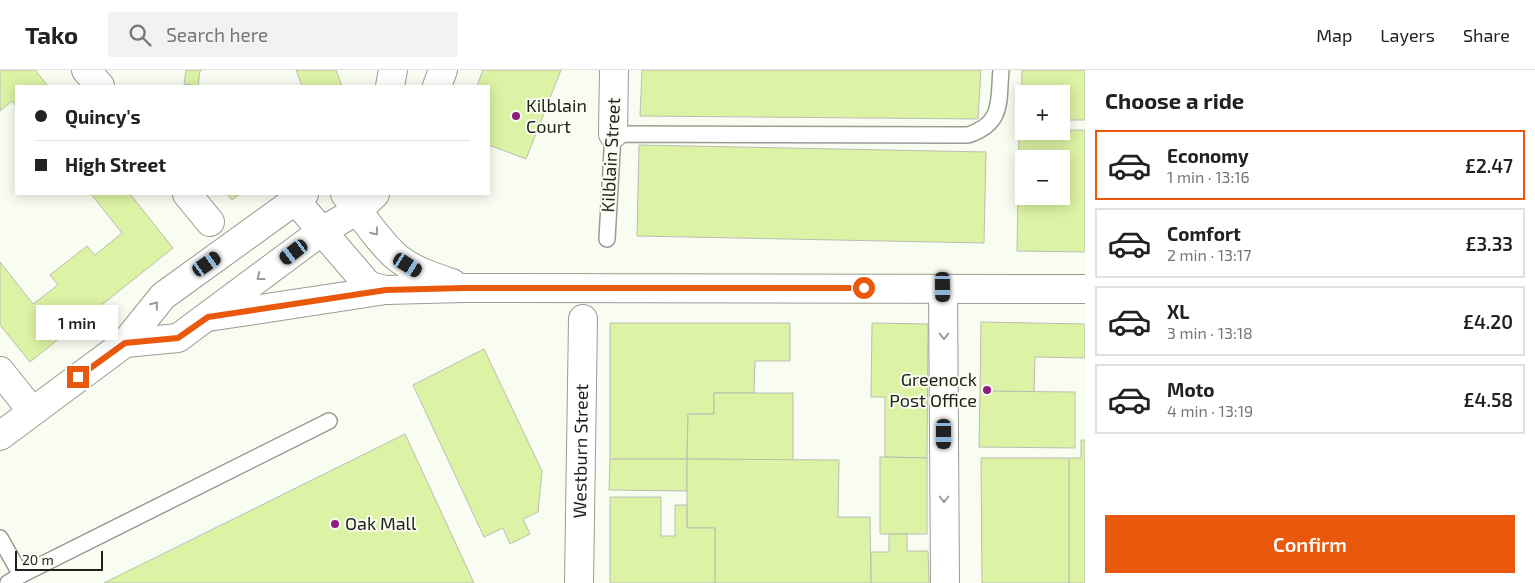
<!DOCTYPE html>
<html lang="en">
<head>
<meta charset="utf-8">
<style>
	body { margin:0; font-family:"Exo 2",sans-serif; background:#f2f2f2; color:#222; height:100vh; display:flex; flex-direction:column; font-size:19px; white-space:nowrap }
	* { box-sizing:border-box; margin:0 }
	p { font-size:16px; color:#767676 }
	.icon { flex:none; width:28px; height:28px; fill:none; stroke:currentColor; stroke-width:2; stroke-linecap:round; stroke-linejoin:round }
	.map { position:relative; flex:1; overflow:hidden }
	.drawer { display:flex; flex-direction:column; background:#fff; width:450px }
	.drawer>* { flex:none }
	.banner { position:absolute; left:15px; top:15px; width:475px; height:110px; border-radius:0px; box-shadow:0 2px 12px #0003; display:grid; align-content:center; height:110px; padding:0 20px; background:#fff }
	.fabs { position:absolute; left:1015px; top:15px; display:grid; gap:10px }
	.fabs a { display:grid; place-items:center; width:55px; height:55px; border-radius:0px; background:#fff; box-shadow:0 2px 12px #0003; font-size:25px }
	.scale { position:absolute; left:15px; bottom:12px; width:88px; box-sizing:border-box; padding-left:5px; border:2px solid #1f201c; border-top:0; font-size:14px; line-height:18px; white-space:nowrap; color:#1f201c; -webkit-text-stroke:4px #f9fdf1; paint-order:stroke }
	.end { position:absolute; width:22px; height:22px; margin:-11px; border:6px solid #ea580c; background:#fff; box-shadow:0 0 0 2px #fff }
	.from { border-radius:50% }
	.bubble { position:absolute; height:35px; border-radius:0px; background:#fff; box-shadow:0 2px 12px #0003; font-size:16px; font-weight:600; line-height:35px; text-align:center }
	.car { position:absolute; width:15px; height:30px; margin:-15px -8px; border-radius:6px; box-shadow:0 0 4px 1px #0007; background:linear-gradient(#222 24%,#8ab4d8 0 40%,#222 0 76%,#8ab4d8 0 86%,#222 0) }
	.banner b { display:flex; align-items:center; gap:18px; height:48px; font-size:19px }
	.banner b+b { border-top:1px solid #e0e0e0 }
	.banner i { width:12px; height:12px; background:#222 }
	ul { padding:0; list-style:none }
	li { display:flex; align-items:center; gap:15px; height:70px; margin:0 10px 8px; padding:0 10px; border:2px solid #e0e0e0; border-radius:0px }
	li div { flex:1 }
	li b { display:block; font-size:19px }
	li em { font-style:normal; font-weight:600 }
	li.selected { border-color:#ea580c }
	li>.icon { width:45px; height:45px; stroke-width:1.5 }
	h2 { padding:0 20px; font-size:22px; line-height:60px }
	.primary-button { display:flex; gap:10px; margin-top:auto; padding:10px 20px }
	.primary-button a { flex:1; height:58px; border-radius:0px; background:#ea580c; color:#fff; font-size:20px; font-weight:600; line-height:58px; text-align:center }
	header { display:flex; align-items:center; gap:30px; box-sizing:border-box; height:70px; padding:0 25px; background:#fff; border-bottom:1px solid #e0e0e0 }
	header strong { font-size:24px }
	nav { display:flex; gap:28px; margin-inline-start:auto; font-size:18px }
	.search { width:350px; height:45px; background:#f2f2f2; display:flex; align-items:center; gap:12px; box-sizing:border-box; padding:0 18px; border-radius:0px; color:#767676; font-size:19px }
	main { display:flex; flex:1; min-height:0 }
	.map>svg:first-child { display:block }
	.building { fill:#dcf2a4; stroke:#babeb3; fill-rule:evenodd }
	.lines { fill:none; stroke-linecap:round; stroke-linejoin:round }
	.lane-casing { stroke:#999c92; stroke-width:18 }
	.street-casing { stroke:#999c92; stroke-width:30 }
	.highway-casing { stroke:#999c92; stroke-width:30 }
	.lane { stroke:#fff; stroke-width:15 }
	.street { stroke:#fff; stroke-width:28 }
	.highway { stroke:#fff; stroke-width:28 }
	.oneway { stroke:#9a9b99 }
	.route { stroke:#ea580c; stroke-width:6 }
	.poi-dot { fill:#8e1d7f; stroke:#f9fdf1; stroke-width:2 }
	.labels { text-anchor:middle; stroke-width:4; stroke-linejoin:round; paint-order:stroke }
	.poi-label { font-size:18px; fill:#1f201c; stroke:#f9fdf1; text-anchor:start }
	.street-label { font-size:18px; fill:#1f201c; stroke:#f9fdf1 }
</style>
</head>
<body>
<header>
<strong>Tako</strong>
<div class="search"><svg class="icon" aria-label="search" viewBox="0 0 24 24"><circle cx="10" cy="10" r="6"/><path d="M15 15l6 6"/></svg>Search here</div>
<nav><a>Map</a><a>Layers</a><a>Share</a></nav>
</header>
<main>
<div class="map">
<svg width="1085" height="513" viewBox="0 0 1085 513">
	<rect width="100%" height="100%" fill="#f9fdf1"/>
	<g class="building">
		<polygon points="0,0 35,0 48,16 16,16 16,36 12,31 0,41"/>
		<polygon points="186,0 202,0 200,1 198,16 184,14"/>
		<polygon points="296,0 336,0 342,16 302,16"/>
		<polygon points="483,0 561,0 526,89 489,75 489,16 477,16"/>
		<polygon points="642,0 981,0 978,49 640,46"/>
		<polygon points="1022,0 1085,0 1085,50 1061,50 1061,24 1024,24 1024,49 1021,49"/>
		<path d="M1019,59H1024V61L1085,60V182L1017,181ZM1024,89H1061V126H1024Z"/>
		<polygon points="639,75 986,82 984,173 637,166"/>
		<polygon points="91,124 130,124 173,178 30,292 0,255 0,192 33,234 58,215 50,205 87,176 95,185 122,163"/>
		<polygon points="227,124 240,124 232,130"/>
		<polygon points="981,252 1085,254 1085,288 1035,287 1034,322 980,321"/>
		<polygon points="610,253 790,253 790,291 755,291 754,323 714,323 714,344 688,344 687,389 610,389"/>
		<polygon points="872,253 928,254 927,388 885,387 885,327 871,327"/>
		<polygon points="484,279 542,401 538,442 523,449 530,464 510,474 503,458 484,467 413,315"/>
		<polygon points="980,321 1075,322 1075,378 979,377"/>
		<polygon points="714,323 793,323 793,390 687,389 688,344 714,344"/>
		<polygon points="405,364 474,513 104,513"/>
		<polygon points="1081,370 1085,370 1085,513 1069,513 1069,388 1081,388"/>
		<polygon points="880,387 927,388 927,464 880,464"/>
		<polygon points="981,388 1069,388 1069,513 982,513"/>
		<polygon points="610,389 687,389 687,421 609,420"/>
		<polygon points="687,389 839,390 838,447 870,447 871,513 715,513 715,458 687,458"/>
		<polygon points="610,427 661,427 661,466 675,466 675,435 687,435 687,458 715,458 715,513 610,513"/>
		<polygon points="889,464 907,464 907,481 928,481 929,513 871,513 871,482 889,482"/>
	</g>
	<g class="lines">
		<g class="lane-casing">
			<g id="lane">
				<path d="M607,169L613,64L968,65C1004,53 998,32 1001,0"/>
				<polyline points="0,468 21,505 329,351"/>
				<polyline points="8,513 21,505"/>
			</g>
		</g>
		<g class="street-casing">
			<g id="street">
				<polyline points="86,0 100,16"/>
				<polyline points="613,64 614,0"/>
				<polyline points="187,124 210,152"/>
				<path d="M345,124C360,143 381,175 399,189C415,201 434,207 452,213"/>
				<polyline points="296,131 369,216 386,220"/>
				<polyline points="943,217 945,513"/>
				<polyline points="208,247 386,220 464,218 1085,219"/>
				<polyline points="0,301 32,341"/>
				<path id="s1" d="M579,513L583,249"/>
			</g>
		</g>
		<g class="highway-casing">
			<g id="highway">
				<polyline points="390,16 393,0"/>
				<polyline points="437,16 443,0"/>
				<polyline points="125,273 178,268 322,161 358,140 375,124"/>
				<polyline points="0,366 125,273 163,226 304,124"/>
			</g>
		</g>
		<use href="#lane" class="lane"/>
		<use href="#street" class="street"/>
		<use href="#highway" class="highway"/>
	</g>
	<defs><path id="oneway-chevron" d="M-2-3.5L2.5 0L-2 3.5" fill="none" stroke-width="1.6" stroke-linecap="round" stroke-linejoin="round" transform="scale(1.25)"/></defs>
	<g class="oneway">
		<use href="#oneway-chevron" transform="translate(375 162) rotate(52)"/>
		<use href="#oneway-chevron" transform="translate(260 207) rotate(143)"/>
		<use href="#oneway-chevron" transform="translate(155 235) rotate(-51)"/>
		<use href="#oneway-chevron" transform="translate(944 266) rotate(90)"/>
		<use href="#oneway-chevron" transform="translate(944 429) rotate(90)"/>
	</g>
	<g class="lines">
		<polyline class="route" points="78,307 125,273 178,268 208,247 386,220 464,218 864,218"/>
	</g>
	<g class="poi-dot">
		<circle cx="516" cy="46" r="5"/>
		<circle cx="987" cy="320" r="5"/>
		<circle cx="335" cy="454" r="5"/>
	</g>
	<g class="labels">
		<g class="poi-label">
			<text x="526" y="42">Kilblain<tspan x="526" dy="21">Court</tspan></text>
			<text x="977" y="316" text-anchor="end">Greenock<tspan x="977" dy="21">Post Office</tspan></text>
			<text x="345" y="460">Oak Mall</text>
		</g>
		<g class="street-label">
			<text transform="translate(611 85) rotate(-87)" y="6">Kilblain Street</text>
			<text dy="6" stroke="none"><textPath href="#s1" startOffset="132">Westburn Street</textPath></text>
		</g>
	</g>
</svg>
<div class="fabs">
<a>+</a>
<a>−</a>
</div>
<div class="scale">20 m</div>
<i class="end from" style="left:864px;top:218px"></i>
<i class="end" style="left:78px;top:307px"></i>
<div class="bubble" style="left:36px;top:235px;width:82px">1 min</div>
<i class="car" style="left:294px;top:182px;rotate:233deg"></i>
<i class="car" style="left:207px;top:194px;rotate:55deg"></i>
<i class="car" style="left:408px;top:195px;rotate:122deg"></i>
<i class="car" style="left:943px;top:217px;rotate:179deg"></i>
<i class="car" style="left:944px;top:364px;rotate:180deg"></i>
<div class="banner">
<b><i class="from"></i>Quincy's</b>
<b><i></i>High Street</b>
</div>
</div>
<section class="drawer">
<h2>Choose a ride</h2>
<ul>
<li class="selected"><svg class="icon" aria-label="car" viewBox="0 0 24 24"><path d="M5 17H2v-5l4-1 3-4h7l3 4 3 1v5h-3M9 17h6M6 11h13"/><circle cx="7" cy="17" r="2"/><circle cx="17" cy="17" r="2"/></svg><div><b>Economy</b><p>1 min · 13:16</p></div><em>£2.47</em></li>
<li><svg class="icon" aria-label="car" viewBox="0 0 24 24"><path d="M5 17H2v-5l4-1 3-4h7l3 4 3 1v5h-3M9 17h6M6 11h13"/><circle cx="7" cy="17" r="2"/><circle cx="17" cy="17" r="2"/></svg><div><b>Comfort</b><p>2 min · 13:17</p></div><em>£3.33</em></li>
<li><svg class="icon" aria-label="car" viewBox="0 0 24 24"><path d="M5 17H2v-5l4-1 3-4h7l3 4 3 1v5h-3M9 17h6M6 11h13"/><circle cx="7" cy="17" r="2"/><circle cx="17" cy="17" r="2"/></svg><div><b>XL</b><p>3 min · 13:18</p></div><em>£4.20</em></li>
<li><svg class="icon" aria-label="car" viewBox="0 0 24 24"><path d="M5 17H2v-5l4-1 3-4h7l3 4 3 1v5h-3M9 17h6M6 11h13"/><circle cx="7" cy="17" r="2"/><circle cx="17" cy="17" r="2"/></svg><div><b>Moto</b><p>4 min · 13:19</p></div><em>£4.58</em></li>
</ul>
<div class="primary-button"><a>Confirm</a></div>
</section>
</main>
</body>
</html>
